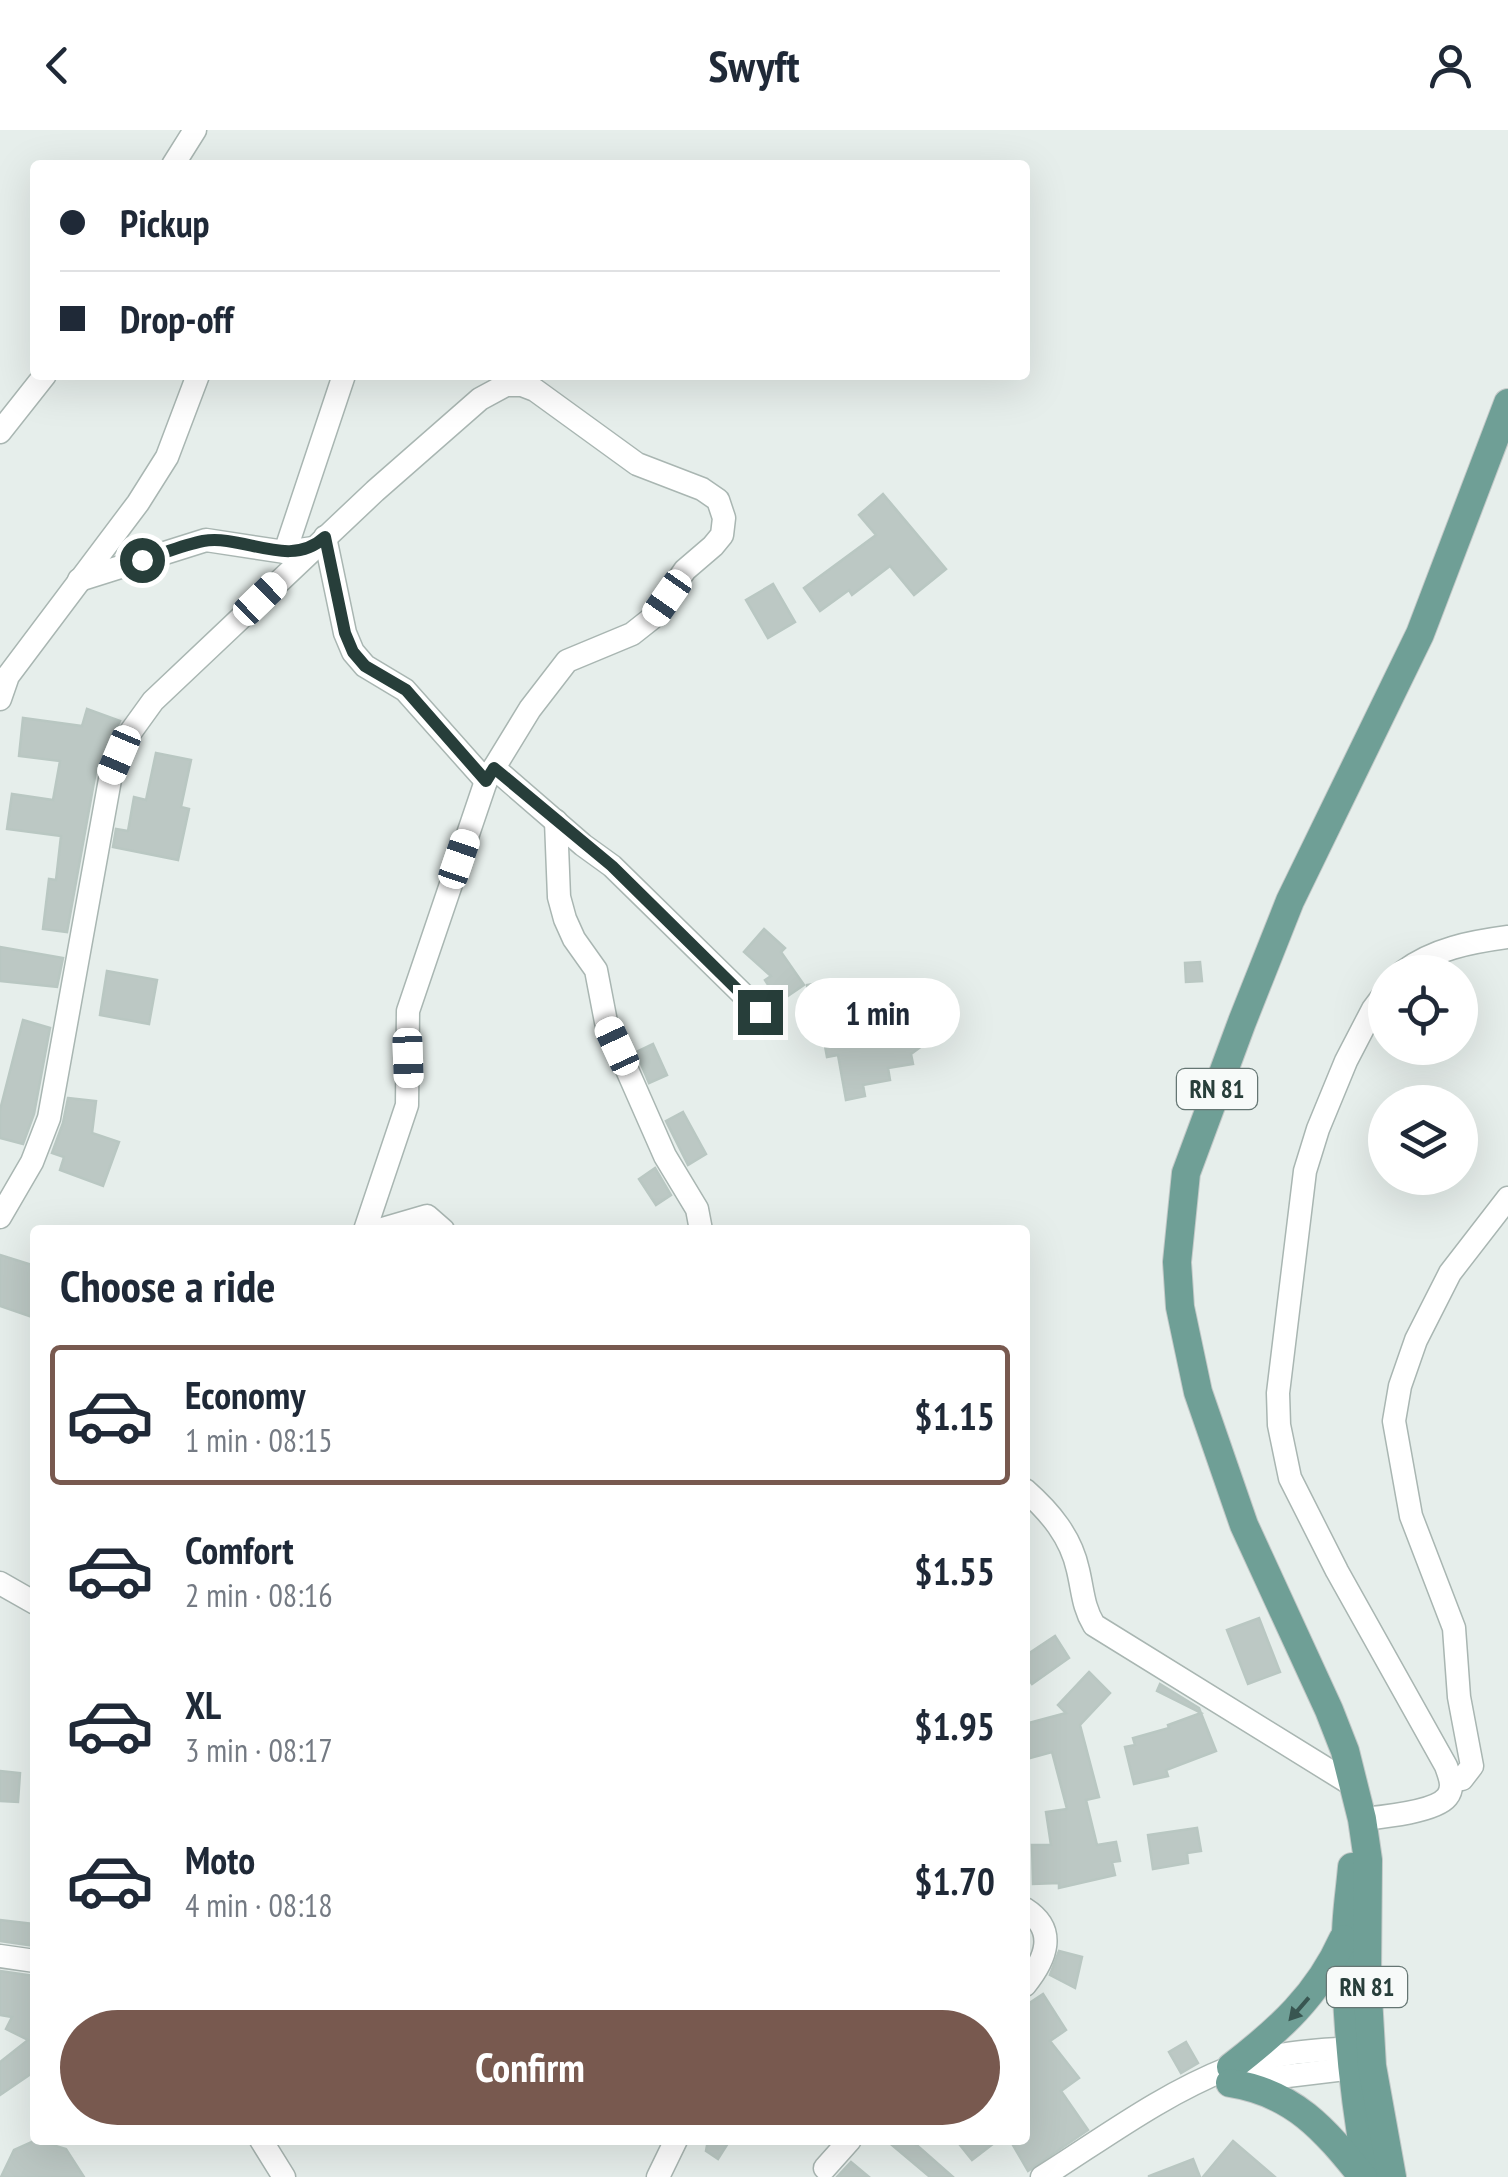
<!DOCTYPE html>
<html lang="en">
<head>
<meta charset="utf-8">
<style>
	body { margin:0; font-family:"PT Sans Narrow",sans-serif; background:#f6f6f7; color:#1f2937; height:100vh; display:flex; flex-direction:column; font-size:38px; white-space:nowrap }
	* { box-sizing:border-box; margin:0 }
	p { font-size:32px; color:#747a83 }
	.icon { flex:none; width:55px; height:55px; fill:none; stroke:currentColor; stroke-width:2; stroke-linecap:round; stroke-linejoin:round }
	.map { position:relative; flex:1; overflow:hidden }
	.panel { position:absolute; left:30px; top:1095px; width:1000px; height:920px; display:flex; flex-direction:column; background:#fff; border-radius:10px; box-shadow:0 10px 40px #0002 }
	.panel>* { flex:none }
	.hud { position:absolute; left:30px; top:30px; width:1000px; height:220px; border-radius:10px; box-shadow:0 10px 40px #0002; display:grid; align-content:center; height:220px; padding:0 30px; background:#fff }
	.controls { position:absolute; left:1368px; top:825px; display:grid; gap:20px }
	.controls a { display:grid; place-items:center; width:110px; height:110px; border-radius:50%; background:#fff; box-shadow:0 10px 40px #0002; font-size:50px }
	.end { position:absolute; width:45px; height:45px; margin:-22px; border:12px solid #273e3a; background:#fff; box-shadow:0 0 0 5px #fff }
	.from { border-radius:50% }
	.bubble { position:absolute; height:70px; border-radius:35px; background:#fff; box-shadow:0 10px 40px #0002; font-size:32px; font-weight:700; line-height:70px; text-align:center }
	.car { position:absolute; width:30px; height:60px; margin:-30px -15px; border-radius:12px; box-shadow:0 0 8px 2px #0007; background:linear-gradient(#fff 24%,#345 0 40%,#fff 0 76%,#345 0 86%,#fff 0) }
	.hud b { display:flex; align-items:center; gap:35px; height:95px; font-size:38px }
	.hud b+b { border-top:2px solid #e0e1e3 }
	.hud i { width:25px; height:25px; background:#1f2937 }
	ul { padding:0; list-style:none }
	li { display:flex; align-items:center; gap:30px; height:140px; margin:0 20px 15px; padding:0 10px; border:5px solid transparent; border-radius:10px }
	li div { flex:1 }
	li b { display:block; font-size:38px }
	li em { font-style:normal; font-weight:700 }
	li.on { border-color:#78594f }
	li>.icon { width:90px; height:90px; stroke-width:1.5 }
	h2 { padding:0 30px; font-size:45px; line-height:120px }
	.cta { display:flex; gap:20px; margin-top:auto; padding:20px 30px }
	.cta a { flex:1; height:115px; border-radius:60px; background:#78594f; color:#fff; font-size:40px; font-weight:700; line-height:115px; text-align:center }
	header { display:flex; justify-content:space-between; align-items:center; height:130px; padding:0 30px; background:#fff; font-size:45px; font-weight:700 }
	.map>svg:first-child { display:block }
	.building { fill:#bcc8c4; stroke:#b9c7c2; stroke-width:2.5 }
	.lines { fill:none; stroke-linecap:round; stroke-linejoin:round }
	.minor-casing { stroke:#a9b6b2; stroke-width:25 }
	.major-casing { stroke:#c3c9c8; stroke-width:30 }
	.minor { stroke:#fff; stroke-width:22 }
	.major { stroke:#6f9f96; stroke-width:28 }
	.oneway { fill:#395651 }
	.route { stroke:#273e3a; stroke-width:12 }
	.labels { text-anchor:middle; stroke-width:10; stroke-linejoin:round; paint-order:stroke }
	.shield { fill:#f7faf9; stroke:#657673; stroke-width:2.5 }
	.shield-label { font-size:25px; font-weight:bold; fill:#273e3a }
</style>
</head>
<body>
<header><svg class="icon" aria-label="back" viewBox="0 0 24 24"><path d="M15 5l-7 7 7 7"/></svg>Swyft<svg class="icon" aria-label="person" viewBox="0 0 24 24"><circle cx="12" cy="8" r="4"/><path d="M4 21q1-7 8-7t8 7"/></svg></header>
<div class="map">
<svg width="1508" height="2047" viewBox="0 0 1508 2047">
	<rect width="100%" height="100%" fill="#e6eeeb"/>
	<g class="building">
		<polygon points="883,364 946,439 914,465 890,436 852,465 849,460 820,481 804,458 876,405 859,385"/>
		<polygon points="773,454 795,492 768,508 746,470"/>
		<polygon points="87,579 120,591 96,641 67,802 43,799 49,749 56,750 61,706 7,699 12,664 53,670 60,631 19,626 23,588 82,596"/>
		<polygon points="156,623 191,630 181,677 189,679 178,730 113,717 116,699 128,701 134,667 146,670"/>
		<polygon points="764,799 785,818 781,822 804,855 779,872 765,850 771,846 744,822"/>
		<polygon points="0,817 63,828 57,857 0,851"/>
		<polygon points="1200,832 1202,851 1186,852 1185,833"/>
		<polygon points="107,841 157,850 149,894 100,885"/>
		<polygon points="832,851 833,859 859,855 864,889 890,883 897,916 941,885 949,896 911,924 913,934 888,938 890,950 863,955 865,966 846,970 838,925 827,927 819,883 811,884 807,855"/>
		<polygon points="23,890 50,898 34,984 23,1014 0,1008 0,980"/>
		<polygon points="653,914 667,945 649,953 636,922"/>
		<polygon points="68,968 96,971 92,1003 119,1012 103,1056 60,1040 64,1027 52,1023 63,993"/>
		<polygon points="683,982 706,1024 688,1035 666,991"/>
		<polygon points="655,1038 671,1065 656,1075 639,1049"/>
		<polygon points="0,1125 35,1136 35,1188 0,1176"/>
		<polygon points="1259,1488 1280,1542 1248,1554 1227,1500"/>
		<polygon points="1055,1506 1069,1528 1032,1554 1025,1544 1025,1526"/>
		<polygon points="1089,1542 1110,1563 1080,1595 1099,1667 1086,1670 1097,1715 1116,1712 1120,1731 1112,1732 1115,1745 1059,1758 1059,1753 1033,1754 1032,1715 1051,1715 1046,1682 1067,1679 1052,1622 1027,1629 1025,1594 1066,1583 1058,1575"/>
		<polygon points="1160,1554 1199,1578 1216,1621 1166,1640 1168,1646 1134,1654 1125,1617 1135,1615 1133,1608 1169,1598 1168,1595 1201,1583 1157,1561"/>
		<polygon points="0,1641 20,1643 18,1672 0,1671"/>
		<polygon points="1197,1698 1201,1721 1187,1723 1188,1733 1153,1739 1148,1705"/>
		<polygon points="0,1790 35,1794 35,1816 0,1811"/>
		<polygon points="1059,1821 1082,1827 1075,1858 1050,1845"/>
		<polygon points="0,1841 35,1846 35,1941 0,1965 0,1932 28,1910 6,1899 12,1887 0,1885"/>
		<polygon points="1043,1864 1066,1900 1050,1911 1079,1948 1061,1961 1088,2000 1028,2041 1010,2010 1025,2010 1025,1876"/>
		<polygon points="1186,1912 1198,1933 1181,1943 1169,1922"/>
		<polygon points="36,2010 66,2019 84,2047 1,2047 14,2020"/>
		<polygon points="708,2010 730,2010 718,2029 706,2021"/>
		<polygon points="886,2010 911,2010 953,2047 930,2047"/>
		<polygon points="956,2010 998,2010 972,2030"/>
		<polygon points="1233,2011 1275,2047 1203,2047"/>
		<polygon points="1193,2029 1200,2047 1149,2047 1149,2046"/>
		<polygon points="851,2032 869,2047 837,2047"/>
	</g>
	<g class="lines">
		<g class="minor-casing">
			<g id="minor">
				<polyline points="173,35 195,0"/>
				<polyline points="0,302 45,245"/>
				<polyline points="325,407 345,503 353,522 365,536 405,560 486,651"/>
				<polyline points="285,422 344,245"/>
				<polyline points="79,450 206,410 285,422 313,418"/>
				<polyline points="0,569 8,546 138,373 167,327 198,245"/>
				<polyline points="494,638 583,715 612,736 761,882"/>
				<polyline points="556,691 559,767 565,789 574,809 596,840 606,892 665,1026 697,1079 701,1100"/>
				<path d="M1403,842C1433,819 1471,812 1508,807"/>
				<polyline points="0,1087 32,1032 49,988 111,644 127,607 153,571 375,361 480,269 506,255 522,255 535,260 637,334 702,359 718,370 724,388 722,405 713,416 685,440 651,489 632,504 567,531 530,579 486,651 408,881 407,975 365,1100"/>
				<polyline points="379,1100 427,1086 443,1100"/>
				<path d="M1025,1360C1050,1382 1071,1407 1078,1440C1083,1461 1083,1477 1094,1495L1351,1654"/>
				<polyline points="0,1453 35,1473"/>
				<polyline points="1451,1650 1462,1649 1472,1636 1459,1567 1454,1498 1411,1386 1394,1291 1400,1256 1416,1210 1450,1143 1508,1068"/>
				<path d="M1362,1689C1381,1687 1435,1682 1447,1667C1455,1657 1449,1645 1446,1636L1337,1441L1290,1348L1279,1295L1278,1263L1305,1041L1318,999L1346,931L1373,879L1385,863"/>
				<path d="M1025,1779C1058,1800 1046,1829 1025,1855"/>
				<polyline points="0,1826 35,1831"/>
				<polyline points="1238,1952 1370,1936"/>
				<polyline points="261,2010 284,2047"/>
				<polyline points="825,2038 850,2010"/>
				<polyline points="658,2047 676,2010"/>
				<path d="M1042,2047C1104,2008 1161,1965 1229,1938C1271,1922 1323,1920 1367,1917"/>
			</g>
		</g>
		<g class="major-casing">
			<g id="major">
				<path d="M1352,1737C1350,1761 1346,1784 1346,1807C1345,1888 1354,1968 1368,2047"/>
				<path d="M1231,1937C1279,1900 1318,1865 1343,1809"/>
				<path d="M1230,1953C1294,1963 1324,1999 1363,2047"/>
				<polyline points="1392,2047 1372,1936 1367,1850 1368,1730 1362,1689 1345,1621 1329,1580 1244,1395 1198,1262 1180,1177 1177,1132 1186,1043 1242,892 1290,771 1420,504 1508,273"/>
			</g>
		</g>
		<use href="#minor" class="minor"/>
		<use href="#major" class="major"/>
	</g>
	<defs><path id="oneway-solid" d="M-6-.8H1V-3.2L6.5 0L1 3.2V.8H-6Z" transform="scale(2.5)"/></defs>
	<use class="oneway" href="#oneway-solid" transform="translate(1299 1879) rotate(131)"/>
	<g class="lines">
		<path class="route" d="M142,430C162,424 183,415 203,411C244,404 289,440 325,407L345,503L353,522L365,536L406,560L486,651L494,638L612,736L760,882"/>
	</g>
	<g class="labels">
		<g class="shield">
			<rect x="1177" y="939" width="80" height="40" rx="8"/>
			<rect x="1327" y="1837" width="80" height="40" rx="8"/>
		</g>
		<g class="shield-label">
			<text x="1217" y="968">RN 81</text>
			<text x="1367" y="1866">RN 81</text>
		</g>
	</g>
</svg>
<div class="controls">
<a><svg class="icon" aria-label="locate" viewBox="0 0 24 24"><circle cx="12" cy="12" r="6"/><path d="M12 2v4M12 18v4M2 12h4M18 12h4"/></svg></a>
<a><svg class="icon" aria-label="layers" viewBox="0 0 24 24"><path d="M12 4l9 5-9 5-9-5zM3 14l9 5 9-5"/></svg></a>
</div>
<i class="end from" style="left:142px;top:430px"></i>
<i class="end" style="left:760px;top:882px"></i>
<div class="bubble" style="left:795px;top:848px;width:165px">1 min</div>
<i class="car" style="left:667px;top:468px;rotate:215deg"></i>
<i class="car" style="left:260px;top:469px;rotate:46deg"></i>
<i class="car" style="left:119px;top:625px;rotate:203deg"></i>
<i class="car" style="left:459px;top:729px;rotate:19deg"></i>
<i class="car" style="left:617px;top:916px;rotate:335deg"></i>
<i class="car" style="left:408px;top:928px;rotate:178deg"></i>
<div class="hud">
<b><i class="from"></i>Pickup</b>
<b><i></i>Drop-off</b>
</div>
<section class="panel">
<h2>Choose a ride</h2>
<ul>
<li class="on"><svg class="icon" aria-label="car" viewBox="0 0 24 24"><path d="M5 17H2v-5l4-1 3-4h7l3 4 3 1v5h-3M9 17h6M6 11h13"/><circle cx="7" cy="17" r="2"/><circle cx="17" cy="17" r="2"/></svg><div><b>Economy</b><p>1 min · 08:15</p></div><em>$1.15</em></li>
<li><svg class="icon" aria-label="car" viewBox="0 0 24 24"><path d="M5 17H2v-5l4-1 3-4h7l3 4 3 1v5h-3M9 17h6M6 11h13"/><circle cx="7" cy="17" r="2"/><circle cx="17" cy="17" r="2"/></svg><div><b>Comfort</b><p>2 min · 08:16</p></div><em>$1.55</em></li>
<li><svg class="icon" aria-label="car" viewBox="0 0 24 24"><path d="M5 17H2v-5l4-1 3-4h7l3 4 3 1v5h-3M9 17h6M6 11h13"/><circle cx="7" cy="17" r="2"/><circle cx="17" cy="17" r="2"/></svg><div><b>XL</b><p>3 min · 08:17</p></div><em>$1.95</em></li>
<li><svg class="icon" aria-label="car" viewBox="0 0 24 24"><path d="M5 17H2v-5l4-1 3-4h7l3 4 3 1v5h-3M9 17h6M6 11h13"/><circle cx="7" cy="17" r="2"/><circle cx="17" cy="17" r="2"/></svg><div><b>Moto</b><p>4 min · 08:18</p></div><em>$1.70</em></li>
</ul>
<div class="cta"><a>Confirm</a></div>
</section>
</div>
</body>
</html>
